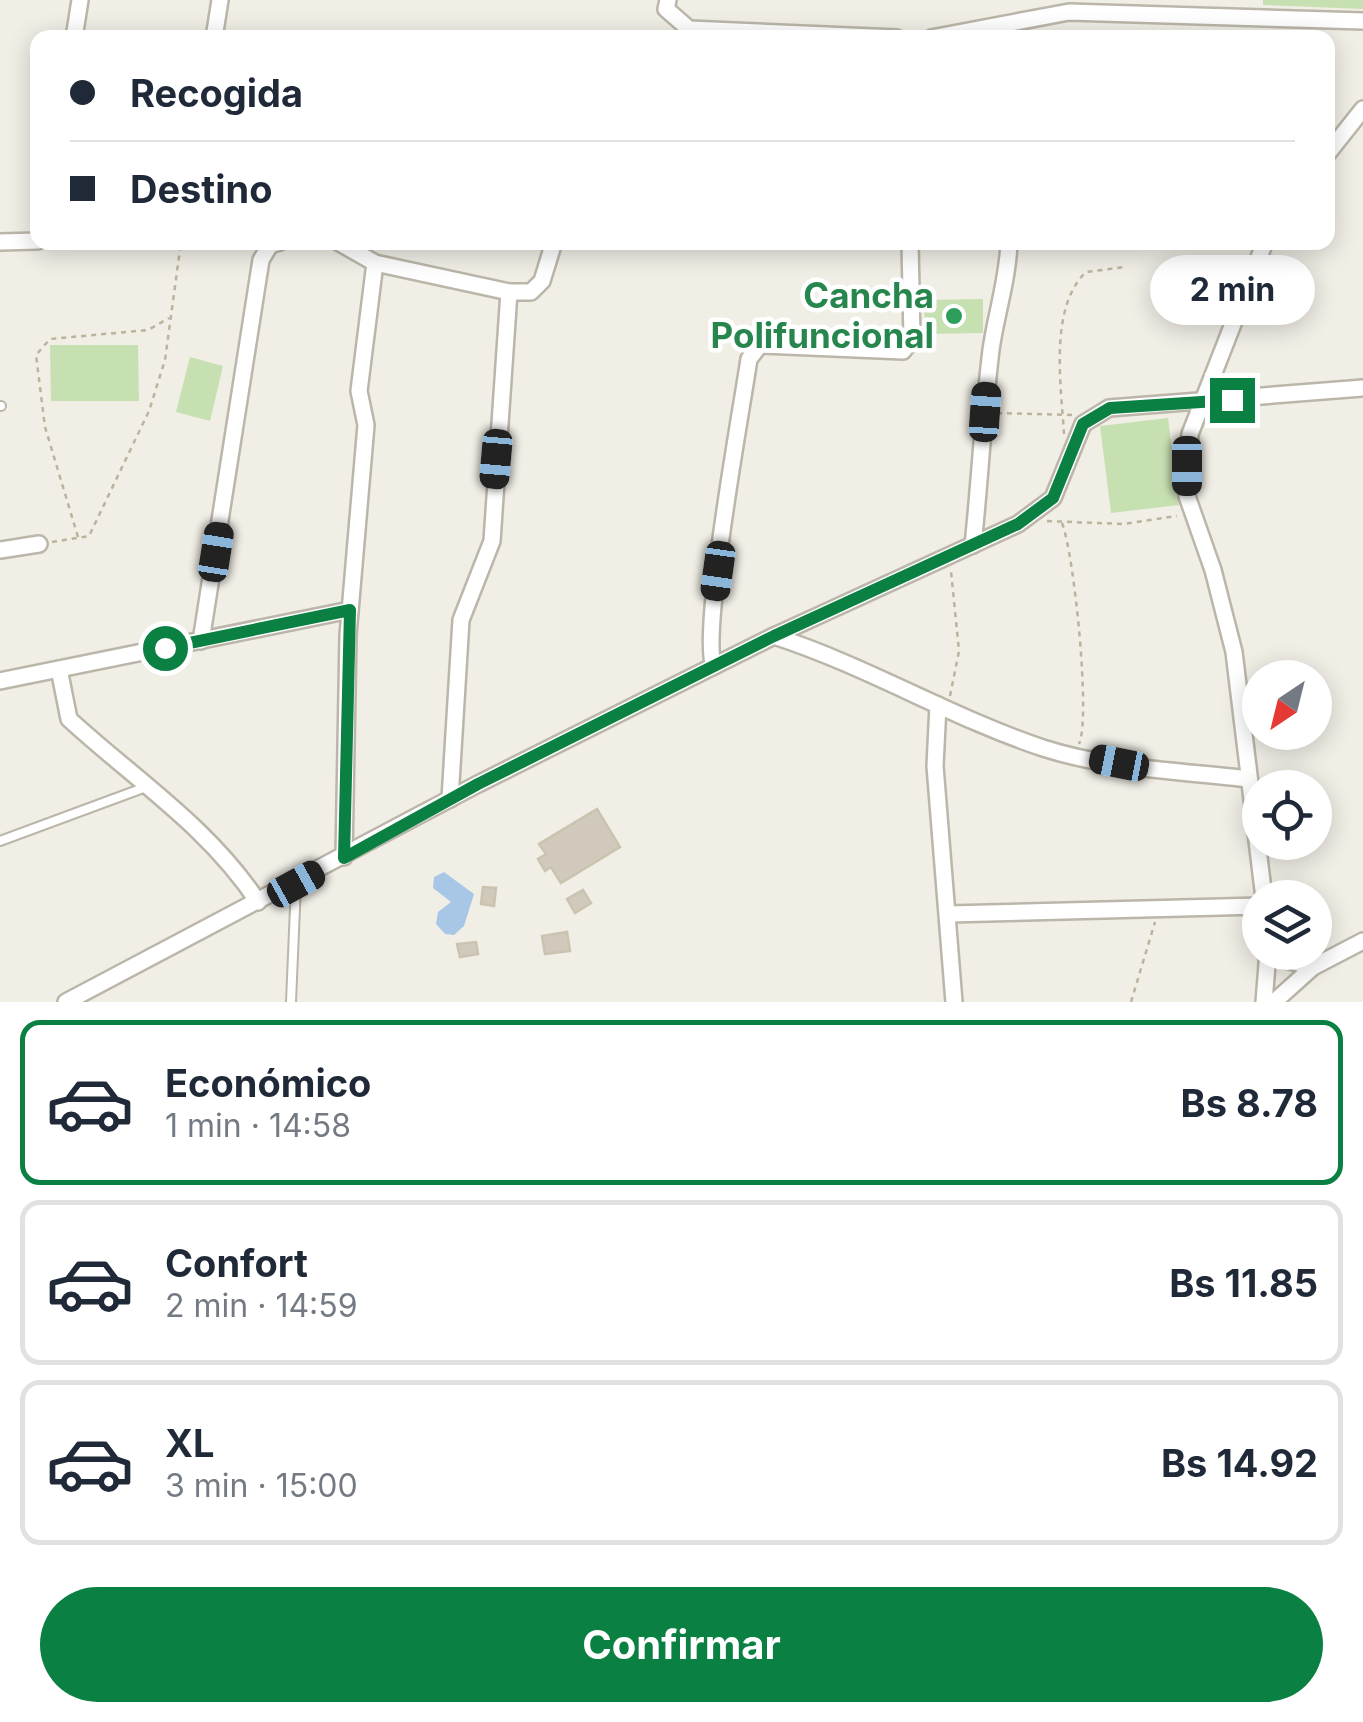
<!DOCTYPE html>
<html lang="es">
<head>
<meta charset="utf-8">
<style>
	body { margin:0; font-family:Inter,sans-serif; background:#f2f2f3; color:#1f2937; height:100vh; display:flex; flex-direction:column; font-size:38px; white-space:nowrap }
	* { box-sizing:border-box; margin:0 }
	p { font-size:32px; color:#747a83 }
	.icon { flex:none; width:55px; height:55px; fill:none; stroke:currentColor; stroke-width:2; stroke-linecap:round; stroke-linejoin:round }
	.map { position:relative; height:1002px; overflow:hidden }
	.sheet { display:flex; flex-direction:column; background:#fff; flex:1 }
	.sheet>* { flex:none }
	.top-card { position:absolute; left:30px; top:30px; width:1305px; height:220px; border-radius:20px; box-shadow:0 5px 25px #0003; display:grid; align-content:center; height:220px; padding:0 40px; background:#fff }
	.needle { width:65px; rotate:215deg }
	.buttons { position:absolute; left:1242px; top:660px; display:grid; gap:20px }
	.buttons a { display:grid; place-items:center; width:90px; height:90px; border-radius:50%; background:#fff; box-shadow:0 5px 25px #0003; font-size:50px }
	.end { position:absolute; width:45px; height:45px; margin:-22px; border:12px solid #0b8043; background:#fff; box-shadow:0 0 0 5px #fff }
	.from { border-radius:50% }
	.bubble { position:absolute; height:70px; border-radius:35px; background:#fff; box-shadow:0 5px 25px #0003; font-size:32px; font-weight:700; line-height:70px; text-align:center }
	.car { position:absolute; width:30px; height:60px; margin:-30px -15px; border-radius:12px; box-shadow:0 0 8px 2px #0007; background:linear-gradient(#222 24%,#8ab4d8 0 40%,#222 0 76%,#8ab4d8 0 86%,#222 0) }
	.top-card b { display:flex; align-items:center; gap:35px; height:95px; font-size:38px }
	.top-card b+b { border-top:2px solid #e0e1e3 }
	.top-card i { width:25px; height:25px; background:#1f2937 }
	ul { padding:18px 0 0; list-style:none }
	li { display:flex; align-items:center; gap:30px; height:165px; margin:0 20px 15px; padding:0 20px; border:5px solid #e0e1e3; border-radius:20px }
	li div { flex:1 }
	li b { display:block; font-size:38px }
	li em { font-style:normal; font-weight:700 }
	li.current { border-color:#0b8043 }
	li>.icon { width:90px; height:90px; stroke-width:1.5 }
	.cta { display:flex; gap:20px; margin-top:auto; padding:20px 40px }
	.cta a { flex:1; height:115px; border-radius:60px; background:#0b8043; color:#fff; font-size:40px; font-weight:700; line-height:115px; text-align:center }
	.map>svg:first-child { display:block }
	.green { fill:#c7e0b2 }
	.water { fill:#a8c7e7 }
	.building { fill:#d1cabc; stroke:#cac3b0; stroke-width:2.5 }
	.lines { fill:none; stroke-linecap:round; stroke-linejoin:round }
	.service-casing { stroke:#bbb6a9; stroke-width:12 }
	.minor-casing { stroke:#bbb6a9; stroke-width:20 }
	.path { stroke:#bbb39c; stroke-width:2.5; stroke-dasharray:5 5; stroke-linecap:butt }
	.service { stroke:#fff; stroke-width:8 }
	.minor { stroke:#fff; stroke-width:15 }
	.route { stroke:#0b8043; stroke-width:12 }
	.leisure-dot { fill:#2e9e5b; stroke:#fff; stroke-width:4 }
	.labels { text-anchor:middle; stroke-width:9; stroke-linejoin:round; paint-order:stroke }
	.leisure-label { font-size:35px; font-weight:bold; fill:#27864d; stroke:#fff; text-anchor:end }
</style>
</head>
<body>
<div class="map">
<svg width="1363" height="1002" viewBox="0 0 1363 1002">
	<rect width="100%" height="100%" fill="#f0eee5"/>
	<g class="green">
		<polygon points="1263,0 1363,0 1363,9 1263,5"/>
		<polygon points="983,299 983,333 925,334 924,300"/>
		<polygon points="50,345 138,345 139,401 51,401"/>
		<polygon points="190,357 223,366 210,421 176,412"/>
		<polygon points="1168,418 1179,505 1111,513 1100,426"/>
	</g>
	<polygon class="water" points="444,872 474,894 464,926 454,935 445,934 436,924 438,912 451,902 433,888 434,877"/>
	<g class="building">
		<polygon points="597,809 620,847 561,883 551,867 545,871 538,859 546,854 539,844"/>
		<polygon points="483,887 496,888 494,906 481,904"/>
		<polygon points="583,890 591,903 575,913 567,899"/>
		<polygon points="567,932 570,951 545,954 542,936"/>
		<polygon points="476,942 478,954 460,957 457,944"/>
	</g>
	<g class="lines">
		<g class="service-casing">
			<g id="service">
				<polyline points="0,406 1,406"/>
				<polyline points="0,841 146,787"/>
				<polyline points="291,1002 296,884"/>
			</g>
		</g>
		<g class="minor-casing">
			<g id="minor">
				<polyline points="668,0 666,9 689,29 897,38"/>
				<polyline points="74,38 80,0"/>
				<polyline points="214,38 220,0"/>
				<polyline points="931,38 1069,12 1363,21"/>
				<polyline points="1328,153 1363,109"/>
				<polyline points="0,242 38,241"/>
				<polyline points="338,242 375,263 509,292 531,292 542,281 554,242"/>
				<path d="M973,545C980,480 983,415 991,350C996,314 1008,279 1009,242"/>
				<polyline points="0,550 39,544"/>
				<path d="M774,636C867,666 950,717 1043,748C1108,769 1182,771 1249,779"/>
				<polyline points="201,641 261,260 270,245 280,242"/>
				<path d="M714,666C700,636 742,407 749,359L760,345L903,351L912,339L910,242"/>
				<path d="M59,669L69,719C133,778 209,827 258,902"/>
				<polyline points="0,681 350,610"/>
				<polyline points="938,705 935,766 954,1002"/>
				<polyline points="450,799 461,620 492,541 509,292"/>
				<polyline points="344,857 348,635 366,425 359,391 375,263"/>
				<polyline points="1264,898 1234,652 1213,570 1187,496 1190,434 1265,242"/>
				<polyline points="949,914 1260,906"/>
				<polyline points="1279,952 1286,960 1313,967"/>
				<polyline points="66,1002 478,784 774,636 1018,524 1053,498 1083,424 1109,408 1363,388"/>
				<polyline points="1264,1002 1268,952"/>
				<polyline points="1274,1002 1313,967 1363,941"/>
			</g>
		</g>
		<g class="path">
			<polyline points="997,413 1074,415"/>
			<path d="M1064,434C1061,385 1049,307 1086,272L1125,267"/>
			<polyline points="1047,521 1123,524 1177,516"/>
			<path d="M1062,523C1074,553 1091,718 1079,744"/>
			<polyline points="78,537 45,427 36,355 50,339 148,330 169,318"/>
			<polyline points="52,542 89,536 149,411 165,360 181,242"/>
			<polyline points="950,696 959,651 951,571"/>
			<polyline points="1131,1002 1155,922"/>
		</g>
		<use href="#service" class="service"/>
		<use href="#minor" class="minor"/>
	</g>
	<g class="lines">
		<polyline class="route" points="165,648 350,610 344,858 478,784 774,636 1018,524 1053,498 1083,424 1110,408 1232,400"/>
	</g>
	<circle class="leisure-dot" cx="954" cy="316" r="10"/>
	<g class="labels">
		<g class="leisure-label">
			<text x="934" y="308">Cancha<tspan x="934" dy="40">Polifuncional</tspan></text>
		</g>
	</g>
</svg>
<div class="buttons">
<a><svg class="needle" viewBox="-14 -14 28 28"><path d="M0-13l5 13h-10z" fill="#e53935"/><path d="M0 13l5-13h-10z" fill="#747a83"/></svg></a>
<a><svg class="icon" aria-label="locate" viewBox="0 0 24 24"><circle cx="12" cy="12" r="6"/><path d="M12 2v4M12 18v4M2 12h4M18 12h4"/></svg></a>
<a><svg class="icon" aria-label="layers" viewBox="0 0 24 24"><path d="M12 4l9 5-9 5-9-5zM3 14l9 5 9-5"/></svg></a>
</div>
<i class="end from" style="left:165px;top:648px"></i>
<i class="end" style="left:1232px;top:400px"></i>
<div class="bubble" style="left:1150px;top:255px;width:165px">2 min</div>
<i class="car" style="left:985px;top:412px;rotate:4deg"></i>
<i class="car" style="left:496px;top:459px;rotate:185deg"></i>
<i class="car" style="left:1187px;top:466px;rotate:180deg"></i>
<i class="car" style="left:216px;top:552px;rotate:9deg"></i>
<i class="car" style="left:718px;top:571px;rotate:188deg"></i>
<i class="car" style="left:1119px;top:763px;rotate:281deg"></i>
<i class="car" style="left:296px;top:884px;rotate:61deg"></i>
<div class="top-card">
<b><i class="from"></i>Recogida</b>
<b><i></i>Destino</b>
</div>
</div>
<section class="sheet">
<ul>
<li class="current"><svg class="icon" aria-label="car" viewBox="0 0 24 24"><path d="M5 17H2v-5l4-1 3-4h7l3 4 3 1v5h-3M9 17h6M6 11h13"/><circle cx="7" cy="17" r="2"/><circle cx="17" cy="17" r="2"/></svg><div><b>Económico</b><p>1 min · 14:58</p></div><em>Bs 8.78</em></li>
<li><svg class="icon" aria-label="car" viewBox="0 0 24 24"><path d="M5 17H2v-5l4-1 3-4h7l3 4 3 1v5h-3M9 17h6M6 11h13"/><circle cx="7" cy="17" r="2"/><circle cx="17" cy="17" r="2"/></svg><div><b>Confort</b><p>2 min · 14:59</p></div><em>Bs 11.85</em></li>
<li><svg class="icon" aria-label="car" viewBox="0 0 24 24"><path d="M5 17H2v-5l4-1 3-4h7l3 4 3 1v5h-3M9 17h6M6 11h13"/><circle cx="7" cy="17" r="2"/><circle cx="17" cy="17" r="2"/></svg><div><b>XL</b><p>3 min · 15:00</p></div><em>Bs 14.92</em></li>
</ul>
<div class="cta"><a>Confirmar</a></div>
</section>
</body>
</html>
